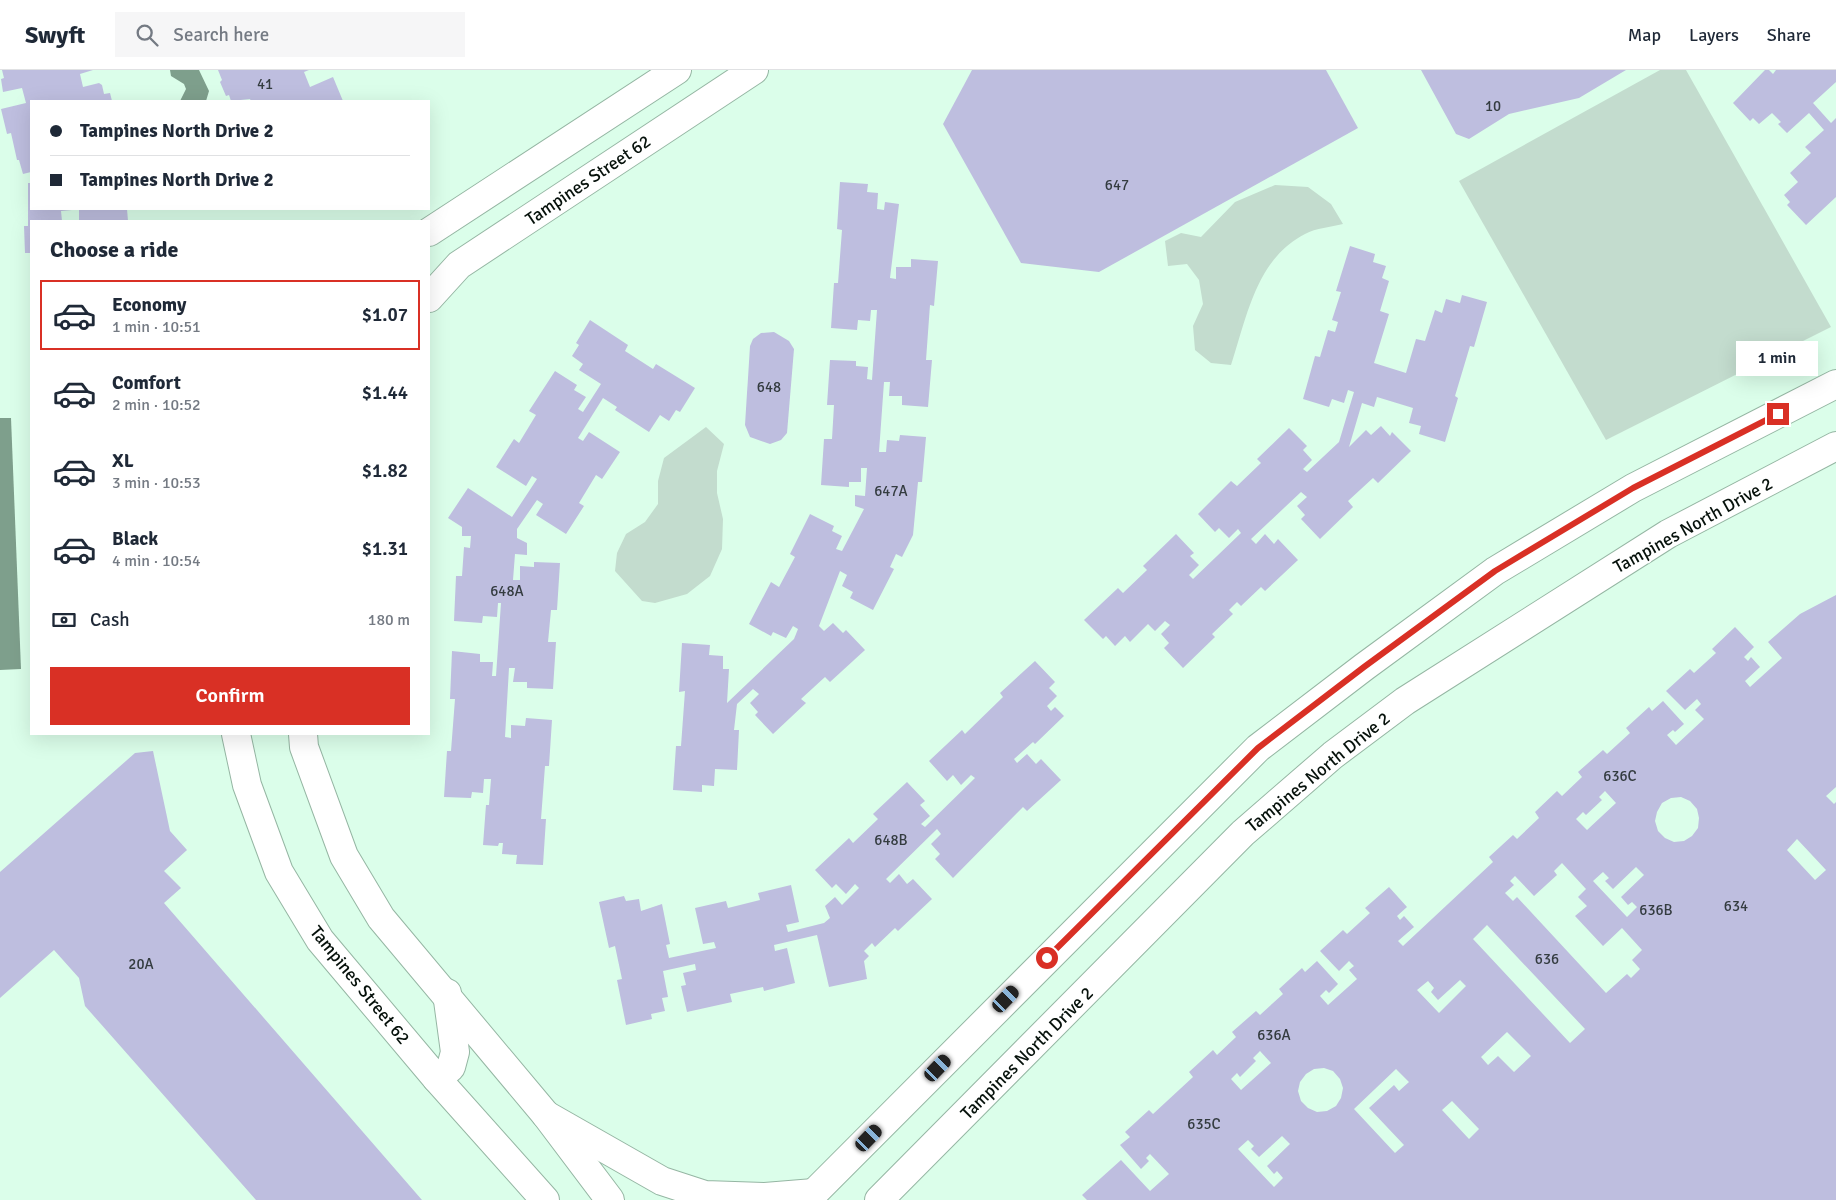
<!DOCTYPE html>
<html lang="en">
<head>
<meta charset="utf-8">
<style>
	body { margin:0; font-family:Signika,sans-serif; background:#f6f6f7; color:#1f2937; height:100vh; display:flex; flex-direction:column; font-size:19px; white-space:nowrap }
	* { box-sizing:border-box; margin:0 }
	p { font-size:16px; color:#747a83 }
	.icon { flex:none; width:28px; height:28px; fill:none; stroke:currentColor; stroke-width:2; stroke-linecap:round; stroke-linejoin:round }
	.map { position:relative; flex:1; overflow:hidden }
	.panel { position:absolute; left:30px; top:150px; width:400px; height:515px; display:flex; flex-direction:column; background:#fff; border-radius:0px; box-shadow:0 5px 20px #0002 }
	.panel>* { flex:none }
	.guide { position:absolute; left:30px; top:30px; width:400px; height:110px; border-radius:0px; box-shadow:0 5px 20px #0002; display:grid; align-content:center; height:110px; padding:0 20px; background:#fff }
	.end { position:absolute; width:22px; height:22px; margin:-11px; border:6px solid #d93025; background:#fff; box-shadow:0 0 0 2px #fff }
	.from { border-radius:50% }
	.bubble { position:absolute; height:35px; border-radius:0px; background:#fff; box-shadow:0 5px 20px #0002; font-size:16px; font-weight:600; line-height:35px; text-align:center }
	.car { position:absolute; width:15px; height:30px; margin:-15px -8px; border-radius:6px; box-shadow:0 0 4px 1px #0007; background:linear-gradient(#222 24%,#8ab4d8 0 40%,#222 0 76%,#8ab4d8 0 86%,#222 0) }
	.guide b { display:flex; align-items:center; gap:18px; height:48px; font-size:19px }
	.guide b+b { border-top:1px solid #e0e1e3 }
	.guide i { width:12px; height:12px; background:#1f2937 }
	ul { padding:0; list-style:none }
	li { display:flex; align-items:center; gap:15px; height:70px; margin:0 10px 8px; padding:0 10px; border:2px solid transparent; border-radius:0px }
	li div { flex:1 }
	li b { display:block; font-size:19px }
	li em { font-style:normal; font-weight:600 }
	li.current { border-color:#d93025 }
	li>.icon { width:45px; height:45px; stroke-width:1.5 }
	h2 { padding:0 20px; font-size:22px; line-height:60px }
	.pay { display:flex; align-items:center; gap:12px; height:55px; padding:0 20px; font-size:19px }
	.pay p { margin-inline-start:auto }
	.primary-button { display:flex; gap:10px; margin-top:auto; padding:10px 20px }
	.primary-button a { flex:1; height:58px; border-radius:0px; background:#d93025; color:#fff; font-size:20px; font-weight:600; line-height:58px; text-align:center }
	header { display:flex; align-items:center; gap:30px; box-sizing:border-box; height:70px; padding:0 25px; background:#fff; border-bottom:1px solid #e0e1e3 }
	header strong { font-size:24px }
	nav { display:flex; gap:28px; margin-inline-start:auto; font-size:18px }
	.search { width:350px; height:45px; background:#f6f6f7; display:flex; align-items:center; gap:12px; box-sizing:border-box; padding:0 18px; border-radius:0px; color:#747a83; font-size:19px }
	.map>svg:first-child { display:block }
	.green { fill:#c3dcce }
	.water { fill:#7e9f8c }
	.building { fill:#bebedf; fill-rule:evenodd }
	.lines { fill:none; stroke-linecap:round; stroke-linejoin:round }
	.street-casing { stroke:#95b6a3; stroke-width:30 }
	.secondary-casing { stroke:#95b6a3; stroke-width:30 }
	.street { stroke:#fff; stroke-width:28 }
	.secondary { stroke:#fff; stroke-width:28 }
	.route { stroke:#d93025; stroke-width:6 }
	.labels { text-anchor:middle; stroke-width:4; stroke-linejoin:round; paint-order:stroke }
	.number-label { font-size:15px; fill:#343c40 }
	.street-label { font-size:18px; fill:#06110b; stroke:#fff }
</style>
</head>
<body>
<header>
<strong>Swyft</strong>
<div class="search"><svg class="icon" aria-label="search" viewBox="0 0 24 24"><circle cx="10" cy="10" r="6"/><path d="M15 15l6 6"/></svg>Search here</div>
<nav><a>Map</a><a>Layers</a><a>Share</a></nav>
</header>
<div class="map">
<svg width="1836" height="1130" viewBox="0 0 1836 1130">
	<rect width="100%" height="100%" fill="#dbfeea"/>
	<g class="green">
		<polygon points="1660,0 1686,0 1831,257 1606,370 1459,111"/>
		<path d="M1275,115L1308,117L1331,134L1343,154C1331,157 1316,158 1305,164C1256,189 1247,247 1231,295L1211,293L1195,280L1193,256L1203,234L1199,210L1187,194L1168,196L1165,171L1181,163L1201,167L1235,132Z"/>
		<polygon points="706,357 724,374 717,401 717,423 723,449 722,479 710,506 687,524 655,533 642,531 615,501 617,483 626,464 645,452 658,434 658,411 664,388"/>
	</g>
	<g class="water">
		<polygon points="170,0 199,0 209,21 206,31 180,31 186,19 184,14 171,6"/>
		<polygon points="0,348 11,348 21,599 0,600"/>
	</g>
	<g class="building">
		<polygon points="2,0 93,0 80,4 83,17 99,13 102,15 104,24 110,23 112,31 31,31 31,102 23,104 19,90 17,90 11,63 7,64 1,39 26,33 22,18 3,22 1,9 4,8"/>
		<polygon points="218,0 309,0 304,2 310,17 333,7 343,31 251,31 250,29 231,31 229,25 226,26 220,12 222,10"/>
		<polygon points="972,0 1326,0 1358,58 1099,202 1021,193 943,54"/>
		<polygon points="1421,0 1626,0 1579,28 1509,44 1469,69 1456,64"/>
		<polygon points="1765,0 1769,0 1773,4 1776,0 1836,0 1836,12 1813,33 1831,53 1836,48 1836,127 1806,155 1787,135 1790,132 1784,125 1798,112 1790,103 1811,83 1805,77 1824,60 1809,43 1787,63 1778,54 1781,52 1772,43 1759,54 1753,48 1750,51 1733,33"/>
		<polygon points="840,112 868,114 867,122 878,123 877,139 884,140 885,132 899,134 890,208 896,209 896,197 911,197 911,189 938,191 934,236 930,235 926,290 932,290 928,337 902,335 902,326 889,326 890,312 884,312 879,382 886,382 887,370 899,371 900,365 926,367 922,412 918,412 913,465 902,487 896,484 890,497 894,499 873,540 850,528 853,522 842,516 847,505 840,501 819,556 824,561 833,553 843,563 846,560 865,580 830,612 825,607 801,629 806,633 773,664 755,645 758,642 750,633 759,624 753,619 737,634 734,660 739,660 737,700 715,699 714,716 702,715 702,722 673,720 676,676 681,676 685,621 679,622 682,573 710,575 709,585 723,586 723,599 729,599 727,633 794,569 798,559 793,556 786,568 773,562 771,566 749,554 771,512 779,517 795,487 790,484 810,444 834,456 832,461 842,466 836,479 842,481 864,439 855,436 855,425 865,426 867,398 861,398 861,412 849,412 849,417 821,415 824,369 832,369 834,335 827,335 830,290 856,291 856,296 868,297 867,309 872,310 877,240 871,240 870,251 858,250 857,260 831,258 834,213 838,213 842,160 837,159"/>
		<polygon points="28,113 31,113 31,139 72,140 61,141 62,151 31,151 31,183 25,183 24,156 28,156"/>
		<polygon points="88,139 127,139 128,151 79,151 79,140"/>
		<polygon points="1350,176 1375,184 1373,192 1386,196 1382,208 1389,211 1380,241 1389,244 1374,293 1406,303 1416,269 1425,271 1435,240 1442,243 1446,229 1460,233 1462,225 1487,232 1474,277 1470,276 1455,326 1458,328 1445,372 1419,364 1421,356 1409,353 1413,338 1377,327 1374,337 1362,333 1349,377 1366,360 1371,365 1381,356 1390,366 1392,362 1411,381 1378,413 1373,408 1348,431 1353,437 1320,469 1301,449 1305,445 1297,436 1307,427 1301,422 1251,469 1256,474 1265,464 1274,474 1278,469 1298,490 1265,521 1261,517 1241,536 1237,532 1229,540 1233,544 1212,564 1215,567 1183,598 1164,578 1169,573 1161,564 1170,555 1165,551 1155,561 1148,554 1130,572 1125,566 1115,576 1106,566 1103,569 1084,550 1118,518 1123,523 1147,500 1143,496 1176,464 1194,483 1190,486 1199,495 1189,505 1193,509 1241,463 1238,459 1229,468 1219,458 1215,462 1198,444 1231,411 1237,416 1261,393 1257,389 1289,358 1307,376 1303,380 1312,390 1303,399 1307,402 1339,372 1354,322 1348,320 1344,333 1332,329 1329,337 1303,329 1315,286 1320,287 1328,260 1335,262 1338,252 1332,250 1341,222 1336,221"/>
		<polygon points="590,250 628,275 625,281 653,299 656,294 695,318 680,342 676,340 669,351 660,345 649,362 615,340 617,337 603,328 578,368 583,371 589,362 620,382 602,409 596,405 579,433 584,436 566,464 536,445 543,434 537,430 517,459 517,468 527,473 527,485 515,484 513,510 520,510 520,496 534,497 534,492 560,493 557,540 551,540 548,572 556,572 553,619 527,618 527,612 513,612 515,598 509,598 505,667 511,668 511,655 525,656 526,648 552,650 549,696 545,696 541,749 546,749 543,795 516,794 517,785 502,784 503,773 499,773 498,776 483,775 486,735 489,735 491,709 484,709 483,723 472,722 471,728 444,727 447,681 451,681 455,629 450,629 452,581 480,584 480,592 493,592 492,606 496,606 501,533 498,533 497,547 483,546 482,553 454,551 456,506 462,506 464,477 470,478 471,466 462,466 462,457 448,448 468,418 512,447 537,409 532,406 526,416 496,397 514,369 519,373 536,345 529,341 555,301 577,315 574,320 586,327 578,339 583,342 601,314 579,300 583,294 572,286 579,275 576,273"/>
		<polygon points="774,262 789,271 794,279 787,363 781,370 770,374 750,367 745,355 750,276 753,269 761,263"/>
		<path d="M1836,525V717L1826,726L1834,734L1836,732V1130H1087L1082,1125L1121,1090L1150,1121L1169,1104L1150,1084L1146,1088L1149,1091L1141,1099L1120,1075L1130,1067L1125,1062L1149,1040L1153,1044L1193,1007L1189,1002L1213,980L1217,985L1236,967L1232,962L1256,941L1260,945L1283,924L1279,919L1302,898L1305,902L1317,891L1338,914L1329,923L1326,920L1320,926L1328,935L1357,909L1349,900L1354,896L1349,891L1339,901L1320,881L1343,860L1347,864L1370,843L1365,838L1389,817L1407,837L1397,846L1400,850L1404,846L1414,857L1398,871L1403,876L1493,792L1489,787L1513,765L1517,769L1539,748L1535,742L1557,721L1562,726L1582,707L1578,702L1603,680L1607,684L1630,663L1626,658L1649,637L1652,641L1663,631L1684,654L1675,662L1673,660L1667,665L1676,675L1704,649L1695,640L1701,634L1697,629L1685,640L1666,621L1690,599L1694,603L1716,583L1712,579L1735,557L1754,577L1744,587L1748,591L1751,587L1760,597L1745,611L1750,617L1782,588L1768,572L1800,544ZM1605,721L1616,733L1587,760L1576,749L1583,742L1586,745L1602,730L1599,727ZM1681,727L1690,731L1697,739L1699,748L1698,758L1692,766L1684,771L1674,772L1665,768L1658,761L1655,751L1657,742L1662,733L1671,728ZM1797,769L1826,800L1815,810L1787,780ZM1562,793L1586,819L1578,827L1587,836L1575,846L1603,876L1622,858L1642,880L1632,890L1640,899L1631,908L1627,904L1606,923L1517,827L1513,831L1505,823L1514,815L1510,811L1515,806L1534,826L1557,805L1554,801ZM1636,797L1644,805L1621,827L1628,835L1632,832L1637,837L1627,847L1593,811L1603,802L1609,808L1605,811L1613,819ZM1487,855L1585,959L1570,973L1473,869ZM1460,910L1466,916L1439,943L1417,920L1428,911L1434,918L1431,922L1438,930ZM1507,962L1531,986L1514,1002L1498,986L1488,995L1481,987ZM1260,981L1271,993L1241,1020L1231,1009L1237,1003L1240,1007L1256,991L1253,988ZM1324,998L1333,1001L1340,1009L1343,1018L1341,1028L1336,1036L1327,1041L1317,1042L1308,1038L1301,1031L1298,1021L1300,1012L1306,1004L1314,999ZM1396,999L1409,1012L1399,1021L1394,1015L1369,1038L1404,1075L1395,1083L1354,1039ZM1452,1031L1479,1059L1469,1069L1442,1040ZM1282,1066L1290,1074L1267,1096L1274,1104L1277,1101L1283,1108L1274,1117L1238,1079L1248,1070L1254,1076L1251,1079L1259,1087Z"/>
		<polygon points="1035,591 1055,612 1049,618 1057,626 1047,636 1051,641 1055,637 1064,646 1035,674 1033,672 1014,689 1017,693 1027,684 1036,694 1041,689 1061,710 1027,741 1023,737 953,808 935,789 940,784 931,774 941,764 937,759 886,809 890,813 899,804 907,814 913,809 932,829 898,861 895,858 875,877 872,873 864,881 869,886 864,891 867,909 829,917 817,865 774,875 775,881 787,878 795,913 764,921 763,917 730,924 732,932 687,942 681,916 686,915 683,903 696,900 695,894 663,901 668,927 662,928 665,941 651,944 652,949 626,955 617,910 622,909 615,876 609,878 599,832 624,826 626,831 639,829 641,841 662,834 670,874 666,875 669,888 716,878 714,872 703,874 695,838 726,831 728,838 760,830 758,823 791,815 799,852 786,855 788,862 824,853 830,848 825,836 835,827 842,835 859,818 855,814 846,824 836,814 832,818 815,800 849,768 853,773 878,749 873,744 907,712 925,731 920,735 930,746 921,754 925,757 975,708 971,705 961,715 953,705 947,711 929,691 962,660 965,664 1003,627 1000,623"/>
		<polygon points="153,681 170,761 187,780 164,801 181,818 164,833 422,1130 256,1130 85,936 79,908 54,880 0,928 0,802 135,683"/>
	</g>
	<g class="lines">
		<g class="street-casing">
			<g id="street">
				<polyline points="429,162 677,0"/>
				<polyline points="429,228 459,195 754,0"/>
				<polyline points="236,664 247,715 279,802 320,870 437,1009 545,1130"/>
				<polyline points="303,664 304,677 344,786 381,848 546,1045 610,1130"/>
				<polyline points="437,1009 451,997 455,982 447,923"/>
			</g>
		</g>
		<g class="secondary-casing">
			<g id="secondary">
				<polyline points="546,1045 662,1111 705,1125 765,1127 814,1123"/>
				<polyline points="807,1130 1258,678 1364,597 1495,501 1633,418 1836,314"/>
				<polyline points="879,1130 1243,763 1333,685 1405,631 1668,464 1836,376"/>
			</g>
		</g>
		<use href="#street" class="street"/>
		<use href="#secondary" class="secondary"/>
	</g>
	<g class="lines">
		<polyline class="route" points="1047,888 1258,678 1364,597 1495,501 1633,418 1778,344"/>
	</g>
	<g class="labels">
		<g class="number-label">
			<text x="265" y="19">41</text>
			<text x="1493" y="41">10</text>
			<text x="1117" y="120">647</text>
			<text x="769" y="322">648</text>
			<text x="891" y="426">647A</text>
			<text x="507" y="526">648A</text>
			<text x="1620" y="711">636C</text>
			<text x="891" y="775">648B</text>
			<text x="1736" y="841">634</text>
			<text x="1656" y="845">636B</text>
			<text x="1547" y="894">636</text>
			<text x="141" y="899">20A</text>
			<text x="1274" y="970">636A</text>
			<text x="1204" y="1059">635C</text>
		</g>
		<g class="street-label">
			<text transform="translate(588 110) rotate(-34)" y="6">Tampines Street 62</text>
			<text transform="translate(1693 455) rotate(-29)" y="6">Tampines North Drive 2</text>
			<text transform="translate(1318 702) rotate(-39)" y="6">Tampines North Drive 2</text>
			<text transform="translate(360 915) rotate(51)" y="6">Tampines Street 62</text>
			<text transform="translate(1027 983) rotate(-45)" y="6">Tampines North Drive 2</text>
		</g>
	</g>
</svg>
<i class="end from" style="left:1047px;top:888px"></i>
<i class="end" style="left:1778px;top:344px"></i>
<div class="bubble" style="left:1736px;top:271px;width:82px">1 min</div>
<i class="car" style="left:1006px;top:929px;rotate:44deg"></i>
<i class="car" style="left:938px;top:998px;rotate:44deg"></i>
<i class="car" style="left:869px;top:1068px;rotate:44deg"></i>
<div class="guide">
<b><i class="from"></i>Tampines North Drive 2</b>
<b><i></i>Tampines North Drive 2</b>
</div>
<section class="panel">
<h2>Choose a ride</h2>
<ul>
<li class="current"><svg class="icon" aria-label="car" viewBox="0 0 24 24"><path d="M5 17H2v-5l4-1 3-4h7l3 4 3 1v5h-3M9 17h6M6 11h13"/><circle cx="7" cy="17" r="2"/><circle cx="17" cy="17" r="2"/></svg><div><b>Economy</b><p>1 min · 10:51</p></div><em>$1.07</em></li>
<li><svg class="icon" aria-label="car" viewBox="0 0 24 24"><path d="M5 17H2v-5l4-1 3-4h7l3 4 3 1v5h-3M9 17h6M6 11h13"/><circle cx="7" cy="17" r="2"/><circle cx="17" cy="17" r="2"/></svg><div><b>Comfort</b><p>2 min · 10:52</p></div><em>$1.44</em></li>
<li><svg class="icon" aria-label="car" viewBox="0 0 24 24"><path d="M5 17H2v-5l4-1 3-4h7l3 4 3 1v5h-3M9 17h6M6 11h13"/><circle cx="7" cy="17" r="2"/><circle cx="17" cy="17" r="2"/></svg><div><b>XL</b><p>3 min · 10:53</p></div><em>$1.82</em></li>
<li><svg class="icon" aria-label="car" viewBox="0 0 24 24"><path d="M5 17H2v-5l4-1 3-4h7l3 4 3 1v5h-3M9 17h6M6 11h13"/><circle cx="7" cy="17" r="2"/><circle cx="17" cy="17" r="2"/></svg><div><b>Black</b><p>4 min · 10:54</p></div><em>$1.31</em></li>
</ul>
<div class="pay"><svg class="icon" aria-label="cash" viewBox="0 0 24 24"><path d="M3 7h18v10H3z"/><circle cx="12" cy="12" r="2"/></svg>Cash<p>180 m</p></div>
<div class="primary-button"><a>Confirm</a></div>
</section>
</div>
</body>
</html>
